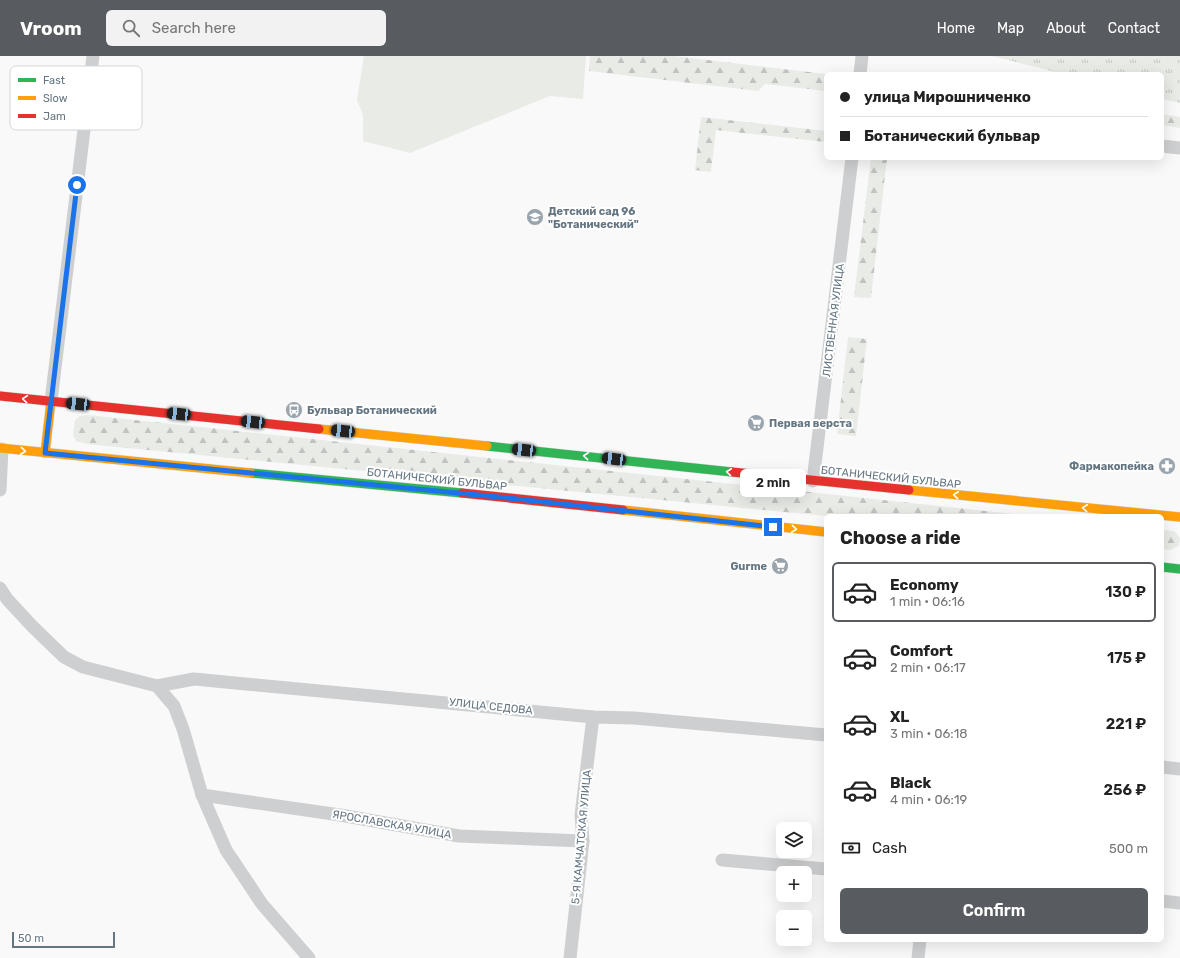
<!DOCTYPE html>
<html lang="en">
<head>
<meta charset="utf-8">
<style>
	body { margin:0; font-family:Rubik,sans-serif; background:#f2f2f2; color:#222; height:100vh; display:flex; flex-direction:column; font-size:15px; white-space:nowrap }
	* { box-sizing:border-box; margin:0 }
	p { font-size:13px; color:#767676 }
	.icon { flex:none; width:22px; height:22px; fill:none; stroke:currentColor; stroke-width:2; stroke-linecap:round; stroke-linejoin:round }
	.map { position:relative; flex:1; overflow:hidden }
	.panel { position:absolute; left:824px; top:458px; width:340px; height:428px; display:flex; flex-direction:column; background:#fff; border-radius:6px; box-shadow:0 4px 16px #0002 }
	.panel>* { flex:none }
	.top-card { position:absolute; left:824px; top:16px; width:340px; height:88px; border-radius:6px; box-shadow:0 4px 16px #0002; display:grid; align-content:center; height:88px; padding:0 16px; background:#fff }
	.controls { position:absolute; left:776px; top:766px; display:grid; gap:8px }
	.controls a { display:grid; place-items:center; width:36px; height:36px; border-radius:6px; background:#fff; box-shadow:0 4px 16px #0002; font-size:20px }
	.scale { position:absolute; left:12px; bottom:10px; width:103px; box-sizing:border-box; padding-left:4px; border:2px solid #657683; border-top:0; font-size:11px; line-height:14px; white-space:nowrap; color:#657683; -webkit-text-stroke:3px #fff; paint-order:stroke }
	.end { position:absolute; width:18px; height:18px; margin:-9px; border:5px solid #1a73e8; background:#fff; box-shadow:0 0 0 2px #fff }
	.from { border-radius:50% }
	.bubble { position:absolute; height:28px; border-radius:6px; background:#fff; box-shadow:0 4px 16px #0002; font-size:13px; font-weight:600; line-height:28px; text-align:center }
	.car { position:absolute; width:12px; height:24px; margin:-12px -6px; border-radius:5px; box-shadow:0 0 3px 1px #0007; background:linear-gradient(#222 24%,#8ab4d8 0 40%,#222 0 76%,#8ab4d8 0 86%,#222 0) }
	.top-card b { display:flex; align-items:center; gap:14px; height:38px; font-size:15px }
	.top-card b+b { border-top:1px solid #e0e0e0 }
	.top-card i { width:10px; height:10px; background:#222 }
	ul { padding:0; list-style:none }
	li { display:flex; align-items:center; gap:12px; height:60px; margin:0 8px 6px; padding:0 8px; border:2px solid transparent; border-radius:6px }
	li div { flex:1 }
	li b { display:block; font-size:15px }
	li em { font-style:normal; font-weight:600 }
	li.on { border-color:#585c60 }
	li>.icon { width:36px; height:36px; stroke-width:1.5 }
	h2 { padding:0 16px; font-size:18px; line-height:48px }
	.pay { display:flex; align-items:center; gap:10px; height:44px; padding:0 16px; font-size:15px }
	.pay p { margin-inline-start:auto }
	.primary-button { display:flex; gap:8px; margin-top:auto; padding:8px 16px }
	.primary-button a { flex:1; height:46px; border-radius:6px; background:#585c60; color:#fff; font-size:16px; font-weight:600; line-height:46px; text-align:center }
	header { display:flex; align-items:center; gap:24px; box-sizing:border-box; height:56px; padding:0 20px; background:#585c60; color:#fff }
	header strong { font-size:19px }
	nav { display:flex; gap:22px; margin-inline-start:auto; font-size:14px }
	.search { width:280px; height:36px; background:#f2f2f2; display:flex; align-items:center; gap:10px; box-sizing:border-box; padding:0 14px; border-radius:6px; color:#767676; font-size:15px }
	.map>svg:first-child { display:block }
	.grass { fill:url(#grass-tufts) }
	.forest { fill:url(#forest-firs) }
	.park { fill:#e8ebe6 }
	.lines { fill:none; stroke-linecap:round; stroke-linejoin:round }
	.fast-casing { stroke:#d5d6d7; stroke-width:10 }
	.slow-casing { stroke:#d5d6d7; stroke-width:10 }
	.jam-casing { stroke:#d5d6d7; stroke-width:10 }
	.street { stroke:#cecfd0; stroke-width:13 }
	.fast { stroke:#30b455; stroke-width:9 }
	.slow { stroke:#ff9f0a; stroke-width:9 }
	.jam { stroke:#e5322d; stroke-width:9 }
	.oneway { stroke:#fff }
	.route { stroke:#1a73e8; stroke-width:5 }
	.labels { text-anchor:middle; stroke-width:4; stroke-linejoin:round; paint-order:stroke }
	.poi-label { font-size:11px; font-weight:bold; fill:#657683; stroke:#fff; text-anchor:start }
	.street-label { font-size:11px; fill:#657683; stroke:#fff }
	.key { fill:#fff; stroke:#d1d6da; stroke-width:1 }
	.key-label { font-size:11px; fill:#657683 }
</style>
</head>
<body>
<header>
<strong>Vroom</strong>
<div class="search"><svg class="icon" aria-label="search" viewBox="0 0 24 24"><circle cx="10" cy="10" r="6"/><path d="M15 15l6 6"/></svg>Search here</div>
<nav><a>Home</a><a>Map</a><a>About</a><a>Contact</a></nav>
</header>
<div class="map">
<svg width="1180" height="902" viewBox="0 0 1180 902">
	<defs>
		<pattern id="grass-tufts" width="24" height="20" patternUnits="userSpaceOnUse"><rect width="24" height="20" fill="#e8ebe6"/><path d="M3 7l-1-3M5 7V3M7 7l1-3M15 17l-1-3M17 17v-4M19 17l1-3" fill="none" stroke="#c0c3c0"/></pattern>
		<pattern id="forest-firs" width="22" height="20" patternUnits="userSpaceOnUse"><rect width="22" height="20" fill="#e8ebe6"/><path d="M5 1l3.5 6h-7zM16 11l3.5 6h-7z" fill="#c0c3c0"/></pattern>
	</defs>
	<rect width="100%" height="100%" fill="#f9f9f9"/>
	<polygon class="grass" points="992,0 1180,0 1180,47 1162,43 1162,18 1063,18"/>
	<g class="forest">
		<polygon points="590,0 674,0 826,18 826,35 765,28 758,35 589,15"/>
		<polygon points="1162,58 1180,61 1180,72 1162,69"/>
		<polygon points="701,61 826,75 826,86 716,74 711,116 695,114"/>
		<polygon points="871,102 887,102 871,242 854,241"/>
		<polygon points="848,281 867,283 856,380 837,378"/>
		<polygon points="88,359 1032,460 826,460 86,388 76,385 73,379 75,364 80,360"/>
		<polygon points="1162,474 1174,475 1180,482 1179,490 1170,494 1162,493"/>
	</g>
	<polygon class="park" points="364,0 586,0 583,43 550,40 410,97 363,85 363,59 357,44"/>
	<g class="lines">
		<g class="fast-casing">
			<g id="fast">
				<polyline points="487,390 732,416"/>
				<polyline points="251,417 462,437"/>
				<polyline points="1162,511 1180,513"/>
			</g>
		</g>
		<g class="slow-casing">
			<g id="slow">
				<polyline points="319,373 487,390"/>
				<polyline points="0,392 251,417"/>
				<polyline points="45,397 51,345"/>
				<polyline points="909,434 1180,461"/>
				<polyline points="623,454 826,476"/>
			</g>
		</g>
		<g class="jam-casing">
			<g id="jam">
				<polyline points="0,340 319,373"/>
				<polyline points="732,416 909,434"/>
				<polyline points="462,437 623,454"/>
			</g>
		</g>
		<g class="street">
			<polyline points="860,18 862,0"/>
			<polyline points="1162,90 1180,92"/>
			<polyline points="51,345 93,0"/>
			<polyline points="813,425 852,102"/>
			<polyline points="0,434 2,393"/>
			<polyline points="0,532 7,543 32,570 64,601 83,611 157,630 174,650 183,673 202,739 226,794 262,848 309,902"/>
			<polyline points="157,630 194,623 593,661 634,662 826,679"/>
			<polyline points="1162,711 1180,713"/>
			<polyline points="202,739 340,759 459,780 583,785"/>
			<polyline points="722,804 826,813"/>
			<polyline points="1162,845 1180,847"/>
			<polyline points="570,902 583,785 581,759 593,661"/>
			<polyline points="918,902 920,884"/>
		</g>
		<use href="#fast" class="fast"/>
		<use href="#slow" class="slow"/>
		<use href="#jam" class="jam"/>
	</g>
	<defs><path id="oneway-chevron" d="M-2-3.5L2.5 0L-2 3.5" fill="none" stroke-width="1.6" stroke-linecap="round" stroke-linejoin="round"/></defs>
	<g class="oneway">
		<use href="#oneway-chevron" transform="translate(25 343) rotate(-174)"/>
		<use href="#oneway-chevron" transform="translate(23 395) rotate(6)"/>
		<use href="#oneway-chevron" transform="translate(586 400) rotate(-174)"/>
		<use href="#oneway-chevron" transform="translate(729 416) rotate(-174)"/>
		<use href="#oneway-chevron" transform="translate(956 439) rotate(-174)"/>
		<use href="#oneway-chevron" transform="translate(1085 452) rotate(-174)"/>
		<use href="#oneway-chevron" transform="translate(794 473) rotate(6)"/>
	</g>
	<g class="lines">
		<polyline class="route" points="77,129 45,397 489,440 773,471"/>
	</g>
	<defs>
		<g id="school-disc" transform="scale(0.9)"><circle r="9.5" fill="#99a4ac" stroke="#fff"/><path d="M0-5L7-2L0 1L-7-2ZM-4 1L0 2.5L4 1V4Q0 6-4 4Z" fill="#fff"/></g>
		<g id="bus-disc" transform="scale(0.9)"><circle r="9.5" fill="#99a4ac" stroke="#fff"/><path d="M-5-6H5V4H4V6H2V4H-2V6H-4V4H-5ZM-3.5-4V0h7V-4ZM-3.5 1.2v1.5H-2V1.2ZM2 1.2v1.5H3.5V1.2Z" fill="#fff"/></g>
		<g id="supermarket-disc" transform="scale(0.9)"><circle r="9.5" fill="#99a4ac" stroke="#fff"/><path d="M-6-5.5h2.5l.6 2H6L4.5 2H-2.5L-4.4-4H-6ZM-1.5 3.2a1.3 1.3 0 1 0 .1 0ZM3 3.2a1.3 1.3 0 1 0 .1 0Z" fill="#fff"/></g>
		<g id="pharmacy-disc" transform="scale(0.9)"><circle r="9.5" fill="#99a4ac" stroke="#fff"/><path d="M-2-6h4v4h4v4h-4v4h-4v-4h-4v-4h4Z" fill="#fff"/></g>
	</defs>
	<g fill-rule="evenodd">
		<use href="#school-disc" x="535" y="161"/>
		<use href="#bus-disc" x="294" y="354"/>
		<use href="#supermarket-disc" x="756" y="367"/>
		<use href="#pharmacy-disc" x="1167" y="410"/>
		<use href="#supermarket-disc" x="780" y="510"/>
	</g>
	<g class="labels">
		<g class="poi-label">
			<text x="548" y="159">Детский сад 96<tspan x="548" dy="13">"Ботанический"</tspan></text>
			<text x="307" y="358">Бульвар Ботанический</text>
			<text x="769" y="371">Первая верста</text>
			<text x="1154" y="414" text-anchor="end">Фармакопейка</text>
			<text x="767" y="514" text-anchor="end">Gurme</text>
		</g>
		<g class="street-label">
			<text transform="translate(833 264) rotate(-83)" y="4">ЛИСТВЕННАЯ УЛИЦА</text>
			<text transform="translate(891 421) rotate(6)" y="4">БОТАНИЧЕСКИЙ БУЛЬВАР</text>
			<text transform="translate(437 423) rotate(6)" y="4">БОТАНИЧЕСКИЙ БУЛЬВАР</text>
			<text transform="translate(491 650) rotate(6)" y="4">УЛИЦА СЕДОВА</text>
			<text transform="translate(392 768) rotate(10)" y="4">ЯРОСЛАВСКАЯ УЛИЦА</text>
			<text transform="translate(581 781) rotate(-85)" y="4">5-Я КАМЧАТСКАЯ УЛИЦА</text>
		</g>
	</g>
	<rect x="10" y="10" width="132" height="64" rx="6" class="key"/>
	<rect x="18" y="22" width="18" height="4" fill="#30b455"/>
	<rect x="18" y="40" width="18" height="4" fill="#ff9f0a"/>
	<rect x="18" y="58" width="18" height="4" fill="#e5322d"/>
	<g class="key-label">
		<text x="43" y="28">Fast</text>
		<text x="43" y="46">Slow</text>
		<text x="43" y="64">Jam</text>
	</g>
</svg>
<div class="controls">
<a><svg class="icon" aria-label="layers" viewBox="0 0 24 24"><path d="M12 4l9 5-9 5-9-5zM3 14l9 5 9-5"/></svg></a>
<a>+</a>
<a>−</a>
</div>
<div class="scale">50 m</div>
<i class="end from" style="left:77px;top:129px"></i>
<i class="end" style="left:773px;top:471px"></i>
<div class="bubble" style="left:740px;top:413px;width:66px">2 min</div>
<i class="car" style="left:78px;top:348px;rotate:276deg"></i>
<i class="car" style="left:179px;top:358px;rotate:276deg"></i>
<i class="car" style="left:253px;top:366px;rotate:276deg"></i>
<i class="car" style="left:343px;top:375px;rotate:276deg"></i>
<i class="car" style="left:524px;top:394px;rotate:276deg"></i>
<i class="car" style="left:614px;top:403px;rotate:277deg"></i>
<div class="top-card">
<b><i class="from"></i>улица Мирошниченко</b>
<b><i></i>Ботанический бульвар</b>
</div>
<section class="panel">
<h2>Choose a ride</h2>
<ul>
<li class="on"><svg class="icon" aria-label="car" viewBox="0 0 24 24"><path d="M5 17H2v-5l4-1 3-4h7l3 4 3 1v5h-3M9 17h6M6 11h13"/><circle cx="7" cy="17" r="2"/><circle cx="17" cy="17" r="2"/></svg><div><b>Economy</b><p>1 min · 06:16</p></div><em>130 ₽</em></li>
<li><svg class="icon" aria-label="car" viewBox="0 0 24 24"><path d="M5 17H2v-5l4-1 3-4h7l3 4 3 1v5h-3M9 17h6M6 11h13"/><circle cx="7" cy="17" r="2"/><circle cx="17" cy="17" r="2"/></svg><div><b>Comfort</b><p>2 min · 06:17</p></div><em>175 ₽</em></li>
<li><svg class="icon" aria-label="car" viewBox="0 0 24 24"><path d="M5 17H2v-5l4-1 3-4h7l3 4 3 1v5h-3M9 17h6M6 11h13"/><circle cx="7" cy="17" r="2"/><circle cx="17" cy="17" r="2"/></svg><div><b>XL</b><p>3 min · 06:18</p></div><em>221 ₽</em></li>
<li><svg class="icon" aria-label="car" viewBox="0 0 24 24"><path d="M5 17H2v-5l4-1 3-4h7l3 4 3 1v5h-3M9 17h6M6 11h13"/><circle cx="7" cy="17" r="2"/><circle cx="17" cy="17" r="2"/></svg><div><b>Black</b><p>4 min · 06:19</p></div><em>256 ₽</em></li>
</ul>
<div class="pay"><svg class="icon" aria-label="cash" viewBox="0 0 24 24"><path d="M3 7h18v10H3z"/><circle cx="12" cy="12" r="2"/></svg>Cash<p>500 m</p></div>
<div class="primary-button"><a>Confirm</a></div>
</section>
</div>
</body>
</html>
